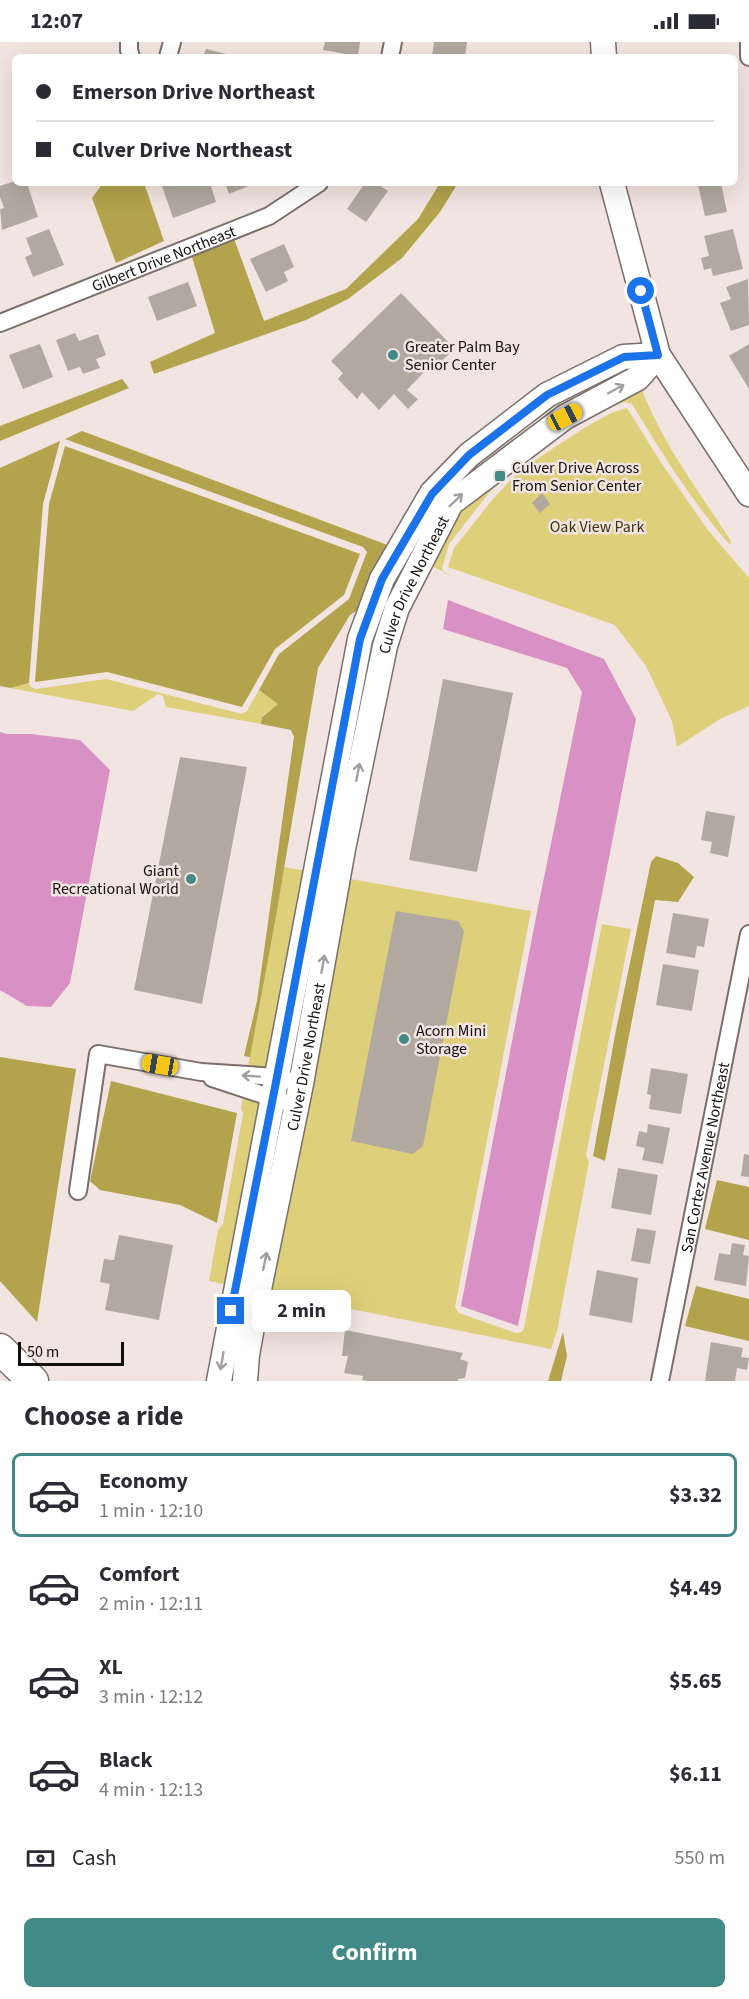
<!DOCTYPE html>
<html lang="en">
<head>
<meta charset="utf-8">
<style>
	body { margin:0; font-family:"Source Sans 3",sans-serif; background:#f7f7f7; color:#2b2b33; height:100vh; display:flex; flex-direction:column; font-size:22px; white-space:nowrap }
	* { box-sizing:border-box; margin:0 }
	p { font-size:20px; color:#7c7c81 }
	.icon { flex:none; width:33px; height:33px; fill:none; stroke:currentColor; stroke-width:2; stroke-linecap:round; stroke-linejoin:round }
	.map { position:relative; height:1339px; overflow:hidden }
	.drawer { display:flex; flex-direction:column; background:#fff; flex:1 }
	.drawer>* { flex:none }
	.top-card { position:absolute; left:12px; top:12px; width:726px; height:132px; border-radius:9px; box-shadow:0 6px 24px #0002; display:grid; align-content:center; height:132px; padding:0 24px; background:#fff }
	.scale { position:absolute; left:18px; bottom:15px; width:106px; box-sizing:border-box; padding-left:6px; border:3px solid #130f0e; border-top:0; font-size:16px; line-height:21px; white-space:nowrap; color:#130f0e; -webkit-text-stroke:4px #f2e4e0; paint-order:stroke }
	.end { position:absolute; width:27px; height:27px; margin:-14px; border:8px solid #1a73e8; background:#fff; box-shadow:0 0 0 3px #fff }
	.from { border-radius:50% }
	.bubble { position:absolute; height:42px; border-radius:9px; background:#fff; box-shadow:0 6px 24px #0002; font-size:20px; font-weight:700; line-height:42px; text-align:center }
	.car { position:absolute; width:18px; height:36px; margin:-18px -9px; border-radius:8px; box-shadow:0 0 4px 2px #0007; background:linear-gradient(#f5c518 24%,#345 0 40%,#f5c518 0 76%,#345 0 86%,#f5c518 0) }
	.top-card b { display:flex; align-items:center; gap:21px; height:57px; font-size:22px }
	.top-card b+b { border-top:2px solid #e1e1e2 }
	.top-card i { width:15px; height:15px; background:#2b2b33 }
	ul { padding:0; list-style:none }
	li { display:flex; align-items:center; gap:18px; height:84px; margin:0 12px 9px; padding:0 12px; border:3px solid transparent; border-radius:9px }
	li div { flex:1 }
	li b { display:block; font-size:22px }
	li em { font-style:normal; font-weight:700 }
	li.active { border-color:#428a87 }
	li>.icon { width:54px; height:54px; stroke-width:1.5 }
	h2 { padding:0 24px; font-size:27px; line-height:72px }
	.pay { display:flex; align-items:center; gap:15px; height:66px; padding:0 24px; font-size:22px }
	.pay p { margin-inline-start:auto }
	.primary-button { display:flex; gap:12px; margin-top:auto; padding:12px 24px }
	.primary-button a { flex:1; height:69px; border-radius:9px; background:#428a87; color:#fff; font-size:24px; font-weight:700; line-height:69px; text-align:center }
	.status { display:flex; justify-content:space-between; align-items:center; height:42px; padding:0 30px; background:#fff; direction:ltr }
	.status svg { height:16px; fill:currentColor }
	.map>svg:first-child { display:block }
	.green { fill:#decf7a }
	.forest { fill:#b2a34c }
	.water { fill:#d890c5 }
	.building { fill:#b1a9a0 }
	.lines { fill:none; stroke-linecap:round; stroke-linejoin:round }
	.street-casing { stroke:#7b6f6b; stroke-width:20 }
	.secondary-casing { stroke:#7b6f6b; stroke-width:27 }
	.highway-casing { stroke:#7b6f6b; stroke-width:33 }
	.street { stroke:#fff; stroke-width:16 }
	.secondary { stroke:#fff; stroke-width:24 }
	.highway { stroke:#fff; stroke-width:30 }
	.oneway { stroke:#a19f9f }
	.route { stroke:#1a73e8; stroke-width:8 }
	.poi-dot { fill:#428a87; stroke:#f2e4e0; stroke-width:2 }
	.labels { text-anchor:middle; stroke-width:5; stroke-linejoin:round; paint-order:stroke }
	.street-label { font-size:16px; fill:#130f0e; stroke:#f2e4e0 }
	.poi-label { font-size:16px; fill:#130f0e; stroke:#f2e4e0; text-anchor:start }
	.park-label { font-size:16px; fill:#3c350f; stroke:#f2e4e0 }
</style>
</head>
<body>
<div class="status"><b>12:07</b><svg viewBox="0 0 49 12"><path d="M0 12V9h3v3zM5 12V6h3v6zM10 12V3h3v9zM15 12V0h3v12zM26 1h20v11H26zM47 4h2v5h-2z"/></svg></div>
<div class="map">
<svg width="749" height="1339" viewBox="0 0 749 1339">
	<rect width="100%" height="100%" fill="#f2e4e0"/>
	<g class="green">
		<path d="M640,343C660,398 699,450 731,499L730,503C692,460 662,411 632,362L625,360L608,365L583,379L516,423L488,452L449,502L442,526L444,531L454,535L428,522L456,467L568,382Z"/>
		<polygon points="627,366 660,419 707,487 749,536 749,664 720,677 677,705 672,679 646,624 615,583 448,525 454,506 493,457 520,428 586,385 611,371"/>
		<polygon points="106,637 242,672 247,669 259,648 278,662 262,674 261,682 166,665 163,654 158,652 133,669 10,646 29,641 31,645 36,647"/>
		<polygon points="284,825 307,829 271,1027 248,1025"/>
		<polygon points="345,836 531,869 455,1265 459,1271 516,1291 522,1290 524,1286 602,882 631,887 586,1113 589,1120 557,1289 551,1307 266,1250"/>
		<polygon points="243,1056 264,1062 229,1243 209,1239 218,1188 223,1182 243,1072 241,1066"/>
	</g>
	<g class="forest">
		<polygon points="103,141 144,141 164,199 116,221 92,156"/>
		<polygon points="440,141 458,141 440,170 402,216 348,257 306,278 154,332 150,320 215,291 192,215 233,194 264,279 346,247 418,177"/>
		<polygon points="122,337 129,346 0,399 0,384"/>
		<polygon points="82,389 393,505 364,564 350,573 318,626 276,874 250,1015 244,1014 257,959 294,695 291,688 261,682 262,675 278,662 259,648 279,612 349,557 367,510 363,505 65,397"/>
		<polygon points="60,399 43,462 29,641 10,646 0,644 0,426"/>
		<polygon points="65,404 360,512 344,553 275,607 242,665 107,630 35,640 49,462"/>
		<polygon points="656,814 678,821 694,835 678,860 655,858 605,1119 593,1114 616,988 651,820"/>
		<polygon points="0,1015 76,1027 37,1280 0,1239"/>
		<polygon points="111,1039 237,1071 217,1181 180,1163 100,1148 90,1139"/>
		<polygon points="717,1138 749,1145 749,1198 705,1187"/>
		<polygon points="696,1244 749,1257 749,1299 685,1284"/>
		<polygon points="563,1290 567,1314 561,1339 548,1339"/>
	</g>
	<g class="water">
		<polygon points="448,558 604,617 636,677 518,1284 461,1264 538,865 582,650 567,626 443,587"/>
		<polygon points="0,690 7,692 31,692 80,698 110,728 70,941 51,965 27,964 0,948"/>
	</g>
	<g class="building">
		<polygon points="325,0 360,0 358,14 323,8"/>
		<polygon points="434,0 467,0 465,15 432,15"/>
		<polygon points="206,7 235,14 234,15 203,15"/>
		<polygon points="15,139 15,141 27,141 38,175 2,188 0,167 4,166 0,155 0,144"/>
		<polygon points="161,141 210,141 216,160 173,176"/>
		<polygon points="225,141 256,141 229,152"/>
		<polygon points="365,141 376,141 388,149 366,180 347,167"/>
		<polygon points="706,141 721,141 727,170 705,174 698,143"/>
		<polygon points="49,187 64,223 33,235 25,215 32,212 26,196"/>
		<polygon points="733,187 743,227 713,234 711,226 704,228 701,216 709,214 704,194"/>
		<polygon points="284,202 294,225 284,230 288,239 266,250 250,217"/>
		<polygon points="748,237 749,283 731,289 720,261 731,257 726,245"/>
		<polygon points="188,240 197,264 157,279 148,255"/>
		<polygon points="401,251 455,307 430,329 425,329 407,348 418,357 408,367 394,352 379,368 362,350 357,357 338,337 343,331 331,319"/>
		<polygon points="75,291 79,299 98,292 106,313 96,317 100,326 83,332 80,325 68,329 56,298"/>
		<polygon points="40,302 53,335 23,347 9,313"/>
		<polygon points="749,302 749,347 729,314"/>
		<polygon points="542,451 550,462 540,471 532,461"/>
		<polygon points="443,637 513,651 477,830 409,818"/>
		<polygon points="180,715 247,725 202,962 134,948"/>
		<polygon points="706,769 735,774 728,815 710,811 712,800 701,798"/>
		<polygon points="396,869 458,879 464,889 423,1104 413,1112 351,1099"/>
		<polygon points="673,871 709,877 704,905 697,904 695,916 666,911"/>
		<polygon points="663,922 699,928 692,969 656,963"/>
		<polygon points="651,1026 688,1032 681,1072 649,1067 651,1053 647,1052"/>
		<polygon points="648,1082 670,1086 663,1122 642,1118 645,1106 636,1104 639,1089 647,1091"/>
		<polygon points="744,1112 749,1113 749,1135 741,1134"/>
		<polygon points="618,1126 658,1133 651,1173 611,1166"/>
		<polygon points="637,1186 656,1189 650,1222 631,1219"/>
		<polygon points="119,1193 173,1203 159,1278 105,1268 110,1242 100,1240 104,1217 114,1218"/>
		<polygon points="732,1201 745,1203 743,1213 749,1214 746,1244 714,1238 719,1211 730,1213"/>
		<polygon points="597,1228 638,1236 632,1281 589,1273"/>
		<polygon points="345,1288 463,1311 460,1317 468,1320 465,1336 458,1337 458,1339 367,1339 362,1338 363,1334 344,1331 348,1314 342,1314"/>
		<polygon points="711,1300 743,1306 741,1315 749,1316 747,1328 737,1326 735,1339 705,1339"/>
	</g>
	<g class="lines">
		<g class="street-casing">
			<g id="street">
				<polyline points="129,0 129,8 131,15"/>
				<polyline points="749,1 749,15"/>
				<polyline points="168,15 172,0"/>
				<polyline points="390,15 393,0"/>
				<path id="s1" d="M0,281L269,174L319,141"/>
				<polyline points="212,1036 282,1059"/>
				<polyline points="78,1149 98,1012 201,1030 277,1035 301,1042"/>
				<path id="s2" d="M660,1339L749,892"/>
			</g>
		</g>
		<g class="secondary-casing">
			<g id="secondary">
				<polyline points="603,0 604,15"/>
				<polyline points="612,141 658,313 749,452"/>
				<polyline points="219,1339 360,597 382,537 432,451 469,413 547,353 623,315 658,313"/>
				<path id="s3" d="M245,1339L247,1313L257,1257L301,1042L343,807L385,604L397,566L451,461L565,375L638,336L658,313"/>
			</g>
		</g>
		<g class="highway-casing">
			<polyline id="highway" points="0,1307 33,1339"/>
		</g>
		<use href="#street" class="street"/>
		<use href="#secondary" class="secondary"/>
		<use href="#highway" class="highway"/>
	</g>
	<defs><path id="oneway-shaft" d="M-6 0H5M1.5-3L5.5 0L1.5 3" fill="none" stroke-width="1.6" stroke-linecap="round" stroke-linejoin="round" transform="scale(1.5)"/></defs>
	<g class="oneway">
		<use href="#oneway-shaft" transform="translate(616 347) rotate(-28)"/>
		<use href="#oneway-shaft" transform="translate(456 458) rotate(-44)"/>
		<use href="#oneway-shaft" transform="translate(358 730) rotate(-79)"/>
		<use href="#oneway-shaft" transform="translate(323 922) rotate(-80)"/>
		<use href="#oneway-shaft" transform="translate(251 1034) rotate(-176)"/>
		<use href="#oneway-shaft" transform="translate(265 1219) rotate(-78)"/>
		<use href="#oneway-shaft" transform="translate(222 1319) rotate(100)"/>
	</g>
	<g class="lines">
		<polyline class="route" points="231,1269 277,1035 360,597 382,537 432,452 469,413 547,353 624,315 658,313 641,249"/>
	</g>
	<g class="poi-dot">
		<circle cx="393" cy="313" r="6"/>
		<rect x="494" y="428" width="12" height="12" rx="3"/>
		<circle cx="191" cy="837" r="6"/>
		<circle cx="404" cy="997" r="6"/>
	</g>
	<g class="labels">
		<g class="street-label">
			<text dy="6" stroke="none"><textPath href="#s1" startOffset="176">Gilbert Drive Northeast</textPath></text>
			<text dy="6" stroke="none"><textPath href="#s3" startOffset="816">Culver Drive Northeast</textPath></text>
			<text dy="6" stroke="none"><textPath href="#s3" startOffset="330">Culver Drive Northeast</textPath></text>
			<text dy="6" stroke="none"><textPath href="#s2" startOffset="228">San Cortez Avenue Northeast</textPath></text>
		</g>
		<g class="poi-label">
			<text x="405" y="310">Greater Palm Bay<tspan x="405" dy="18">Senior Center</tspan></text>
			<text x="512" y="431">Culver Drive Across<tspan x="512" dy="18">From Senior Center</tspan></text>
			<text x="179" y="834" text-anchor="end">Giant<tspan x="179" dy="18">Recreational World</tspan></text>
			<text x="416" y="994">Acorn Mini<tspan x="416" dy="18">Storage</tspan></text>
		</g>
		<g class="park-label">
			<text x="597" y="490">Oak View Park</text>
		</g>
	</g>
</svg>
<div class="scale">50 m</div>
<i class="end from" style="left:641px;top:249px"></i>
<i class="end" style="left:231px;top:1269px"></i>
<div class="bubble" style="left:252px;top:1248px;width:99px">2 min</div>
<i class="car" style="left:565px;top:375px;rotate:62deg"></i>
<i class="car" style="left:160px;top:1023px;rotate:280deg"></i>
<div class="top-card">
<b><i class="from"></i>Emerson Drive Northeast</b>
<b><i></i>Culver Drive Northeast</b>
</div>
</div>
<section class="drawer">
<h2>Choose a ride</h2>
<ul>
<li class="active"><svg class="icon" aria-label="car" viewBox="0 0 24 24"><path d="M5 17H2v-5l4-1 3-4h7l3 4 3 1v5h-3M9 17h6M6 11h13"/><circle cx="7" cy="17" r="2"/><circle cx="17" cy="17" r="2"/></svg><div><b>Economy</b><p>1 min · 12:10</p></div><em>$3.32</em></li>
<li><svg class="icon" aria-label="car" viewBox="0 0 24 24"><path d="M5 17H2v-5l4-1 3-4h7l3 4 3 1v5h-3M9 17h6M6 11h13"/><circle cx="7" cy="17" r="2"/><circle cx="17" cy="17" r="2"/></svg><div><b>Comfort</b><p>2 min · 12:11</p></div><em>$4.49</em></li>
<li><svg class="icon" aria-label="car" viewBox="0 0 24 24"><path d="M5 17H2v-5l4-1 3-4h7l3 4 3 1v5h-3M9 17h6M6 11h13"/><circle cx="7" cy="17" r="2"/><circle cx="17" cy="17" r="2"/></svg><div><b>XL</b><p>3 min · 12:12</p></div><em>$5.65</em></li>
<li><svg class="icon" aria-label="car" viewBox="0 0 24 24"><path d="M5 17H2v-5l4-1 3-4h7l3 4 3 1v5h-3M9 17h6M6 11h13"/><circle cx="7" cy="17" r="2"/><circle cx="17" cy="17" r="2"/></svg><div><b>Black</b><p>4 min · 12:13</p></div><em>$6.11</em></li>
</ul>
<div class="pay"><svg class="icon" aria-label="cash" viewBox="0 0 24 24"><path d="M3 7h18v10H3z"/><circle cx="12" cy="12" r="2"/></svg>Cash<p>550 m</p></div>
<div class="primary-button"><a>Confirm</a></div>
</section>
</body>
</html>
